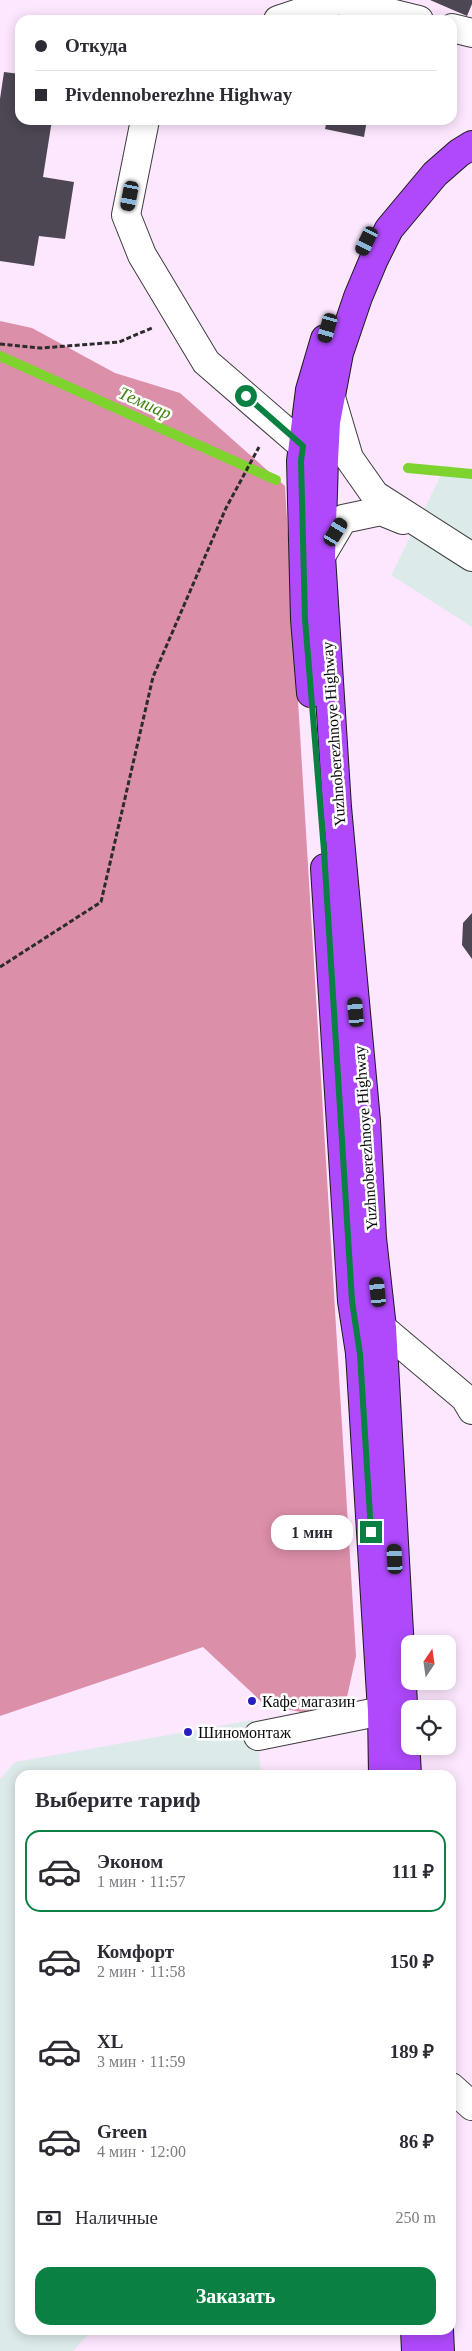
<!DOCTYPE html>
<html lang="ru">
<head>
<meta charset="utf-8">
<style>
	body { margin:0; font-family:Georgia,serif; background:#f2f2f3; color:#2b2b33; height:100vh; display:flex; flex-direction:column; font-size:19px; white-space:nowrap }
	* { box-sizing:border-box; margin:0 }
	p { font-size:16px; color:#7c7c81 }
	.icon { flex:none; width:28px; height:28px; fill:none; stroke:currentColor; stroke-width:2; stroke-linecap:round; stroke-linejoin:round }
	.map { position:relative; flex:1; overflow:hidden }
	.details { position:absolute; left:15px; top:1770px; width:441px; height:565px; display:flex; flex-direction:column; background:#fff; border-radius:15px; box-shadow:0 2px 12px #0003 }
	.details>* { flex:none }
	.banner { position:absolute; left:15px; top:15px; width:442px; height:110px; border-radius:15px; box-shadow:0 2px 12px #0003; display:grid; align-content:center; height:110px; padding:0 20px; background:#fff }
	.needle { width:32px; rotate:13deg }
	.tools { position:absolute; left:401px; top:1635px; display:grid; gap:10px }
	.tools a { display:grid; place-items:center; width:55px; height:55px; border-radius:10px; background:#fff; box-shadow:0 2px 12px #0003; font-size:25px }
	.end { position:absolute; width:22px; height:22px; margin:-11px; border:6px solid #0b8043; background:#fff; box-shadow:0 0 0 2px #fff }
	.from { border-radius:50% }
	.bubble { position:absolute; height:35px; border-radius:15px; background:#fff; box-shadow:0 2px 12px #0003; font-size:16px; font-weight:800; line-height:35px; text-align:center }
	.car { position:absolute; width:15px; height:30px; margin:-15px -8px; border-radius:6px; box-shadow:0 0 4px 1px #0007; background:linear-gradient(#222 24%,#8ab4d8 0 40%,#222 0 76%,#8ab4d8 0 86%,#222 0) }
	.banner b { display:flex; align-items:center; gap:18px; height:48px; font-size:19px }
	.banner b+b { border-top:1px solid #e1e1e2 }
	.banner i { width:12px; height:12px; background:#2b2b33 }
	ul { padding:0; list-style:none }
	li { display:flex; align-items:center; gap:15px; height:82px; margin:0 10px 8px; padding:0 10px; border:2px solid transparent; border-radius:15px }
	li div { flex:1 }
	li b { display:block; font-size:19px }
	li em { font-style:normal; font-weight:800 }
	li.on { border-color:#0b8043 }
	li>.icon { width:45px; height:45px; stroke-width:1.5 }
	h2 { padding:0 20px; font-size:22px; line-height:60px }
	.pay { display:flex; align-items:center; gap:12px; height:55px; padding:0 20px; font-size:19px }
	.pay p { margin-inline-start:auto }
	.button { display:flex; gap:10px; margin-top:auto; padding:10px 20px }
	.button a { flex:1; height:58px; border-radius:15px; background:#0b8043; color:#fff; font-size:20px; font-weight:800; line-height:58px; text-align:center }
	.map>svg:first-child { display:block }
	.industrial { fill:#ddeaea }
	.forest { fill:#dc8fa9 }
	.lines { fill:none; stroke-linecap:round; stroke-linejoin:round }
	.stream { stroke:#7ed32e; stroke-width:10 }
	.building { fill:#4d4653 }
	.minor-casing { stroke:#3d3d3d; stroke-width:30 }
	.highway-casing { stroke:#1b1b1b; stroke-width:30 }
	.path { stroke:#2c2c2c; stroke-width:3; stroke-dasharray:5 2.5; stroke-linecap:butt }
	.minor { stroke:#fff; stroke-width:28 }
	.highway { stroke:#af49fb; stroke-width:28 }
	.route { stroke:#0b8043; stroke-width:6 }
	.poi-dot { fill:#281dbf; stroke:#fff; stroke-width:2 }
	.labels { text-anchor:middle; stroke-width:5; stroke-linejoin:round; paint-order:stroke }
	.street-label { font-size:16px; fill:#0a0a0a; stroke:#fff }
	.poi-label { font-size:16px; fill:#0a0a0a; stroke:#fff; text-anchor:start }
	.water-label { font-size:18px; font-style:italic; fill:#438310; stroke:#fff }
</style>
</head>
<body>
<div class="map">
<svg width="472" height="2351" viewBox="0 0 472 2351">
	<rect width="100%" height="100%" fill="#fde7ff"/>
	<g class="industrial">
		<polygon points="446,465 472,476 472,627 391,575"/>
		<polygon points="253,1720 258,1736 261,1775 20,1775 20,2330 93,2330 73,2351 0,2351 0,1779 15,1762"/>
	</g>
	<polygon class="forest" points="0,321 32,328 115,373 180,393 285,486 356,1656 342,1720 265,1705 203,1647 0,1716"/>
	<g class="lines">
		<g class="stream">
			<polyline points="0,356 276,480"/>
			<polyline points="408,468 472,474"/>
		</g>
	</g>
	<g class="building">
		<polygon points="430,0 472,0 472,4 467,16"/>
		<polygon points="4,72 20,74 20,120 52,120 43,177 74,182 65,239 39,236 34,266 0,261 0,99"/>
		<polygon points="327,120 367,120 364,137 325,129"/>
		<polygon points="472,913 472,959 462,945 463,923"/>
	</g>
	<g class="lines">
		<g class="minor-casing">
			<g id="minor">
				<polyline points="337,0 419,20"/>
				<polyline points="278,20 338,0"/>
				<polyline points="452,28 472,33"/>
				<polyline points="145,120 126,215 142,255 206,362 303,446"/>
				<polyline points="330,394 349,458 375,495 472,557"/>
				<polyline points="321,556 343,519 381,511 403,520"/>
				<polyline points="382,1328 465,1398 472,1410"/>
				<polyline points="258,1736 382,1711"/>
				<polyline points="451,2087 472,2106"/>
			</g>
		</g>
		<g class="highway-casing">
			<g id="highway">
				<polyline points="311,693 305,619 301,461 310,390 325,339"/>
				<polyline points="325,868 352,1301 360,1353"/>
				<polyline points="371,1340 360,1353 382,1711 383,1775"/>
				<polyline points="407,1775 382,1328 372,1238 366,1121 337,807 321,556 324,460 326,422 339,353 358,297 374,259 389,229 435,174 459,153 472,145"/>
				<polyline points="415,2330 416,2351"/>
				<polyline points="439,2330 440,2351"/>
			</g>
		</g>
		<g class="path">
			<polyline points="0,344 41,348 119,342 152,328"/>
			<polyline points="0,967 101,902 153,677 226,508 259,447"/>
		</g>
		<use href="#minor" class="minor"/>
		<use href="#highway" class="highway"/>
	</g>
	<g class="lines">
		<polyline class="route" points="246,396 303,446 301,461 305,619 324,851 352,1301 360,1354 371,1532"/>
	</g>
	<g class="poi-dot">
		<circle cx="252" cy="1701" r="5"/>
		<circle cx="188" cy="1732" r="5"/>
	</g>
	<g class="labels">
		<g class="street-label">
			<text transform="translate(333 734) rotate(-94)" y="6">Yuzhnoberezhnoye Highway</text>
			<text transform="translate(365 1138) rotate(-94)" y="6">Yuzhnoberezhnoye Highway</text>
		</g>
		<g class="poi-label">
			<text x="262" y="1707">Кафе магазин</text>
			<text x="198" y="1738">Шиномонтаж</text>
		</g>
		<g class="water-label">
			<text transform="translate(145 403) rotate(24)" y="6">Темиар</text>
		</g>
	</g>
</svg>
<div class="tools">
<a><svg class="needle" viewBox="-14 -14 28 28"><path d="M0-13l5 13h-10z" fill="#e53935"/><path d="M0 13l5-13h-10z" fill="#7c7c81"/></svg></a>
<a><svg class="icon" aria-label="locate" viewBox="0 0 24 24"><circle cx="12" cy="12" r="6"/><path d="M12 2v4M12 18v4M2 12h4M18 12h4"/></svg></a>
</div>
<i class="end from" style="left:246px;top:396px"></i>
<i class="end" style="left:371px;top:1532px"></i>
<div class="bubble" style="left:271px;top:1515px;width:82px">1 мин</div>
<i class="car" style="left:130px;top:196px;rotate:191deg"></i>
<i class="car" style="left:367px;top:241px;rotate:206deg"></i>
<i class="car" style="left:328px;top:328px;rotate:196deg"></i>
<i class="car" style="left:336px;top:532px;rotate:31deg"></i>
<i class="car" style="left:356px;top:1012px;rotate:355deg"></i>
<i class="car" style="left:378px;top:1292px;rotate:354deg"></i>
<i class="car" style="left:395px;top:1559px;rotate:357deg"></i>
<div class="banner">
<b><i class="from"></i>Откуда</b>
<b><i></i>Pivdennoberezhne Highway</b>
</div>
<section class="details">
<h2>Выберите тариф</h2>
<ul>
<li class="on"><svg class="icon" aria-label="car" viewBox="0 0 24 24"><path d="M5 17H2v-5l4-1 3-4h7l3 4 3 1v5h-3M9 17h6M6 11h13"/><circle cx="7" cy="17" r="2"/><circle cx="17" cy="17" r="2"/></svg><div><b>Эконом</b><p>1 мин · 11:57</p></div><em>111 ₽</em></li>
<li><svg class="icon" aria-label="car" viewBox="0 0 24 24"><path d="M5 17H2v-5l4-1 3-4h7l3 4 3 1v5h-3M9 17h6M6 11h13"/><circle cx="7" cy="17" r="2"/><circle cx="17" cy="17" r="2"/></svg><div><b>Комфорт</b><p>2 мин · 11:58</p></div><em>150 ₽</em></li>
<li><svg class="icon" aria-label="car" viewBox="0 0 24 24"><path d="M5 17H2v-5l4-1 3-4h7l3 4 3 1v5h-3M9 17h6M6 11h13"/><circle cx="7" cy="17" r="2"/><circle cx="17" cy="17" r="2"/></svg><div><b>XL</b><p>3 мин · 11:59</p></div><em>189 ₽</em></li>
<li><svg class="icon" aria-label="car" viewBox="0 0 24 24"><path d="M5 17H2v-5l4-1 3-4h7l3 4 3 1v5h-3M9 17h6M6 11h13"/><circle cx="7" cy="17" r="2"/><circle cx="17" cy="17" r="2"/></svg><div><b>Green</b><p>4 мин · 12:00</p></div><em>86 ₽</em></li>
</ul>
<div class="pay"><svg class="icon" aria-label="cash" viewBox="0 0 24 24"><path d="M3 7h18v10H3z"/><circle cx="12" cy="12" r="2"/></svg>Наличные<p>250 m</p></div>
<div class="button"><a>Заказать</a></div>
</section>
</div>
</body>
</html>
